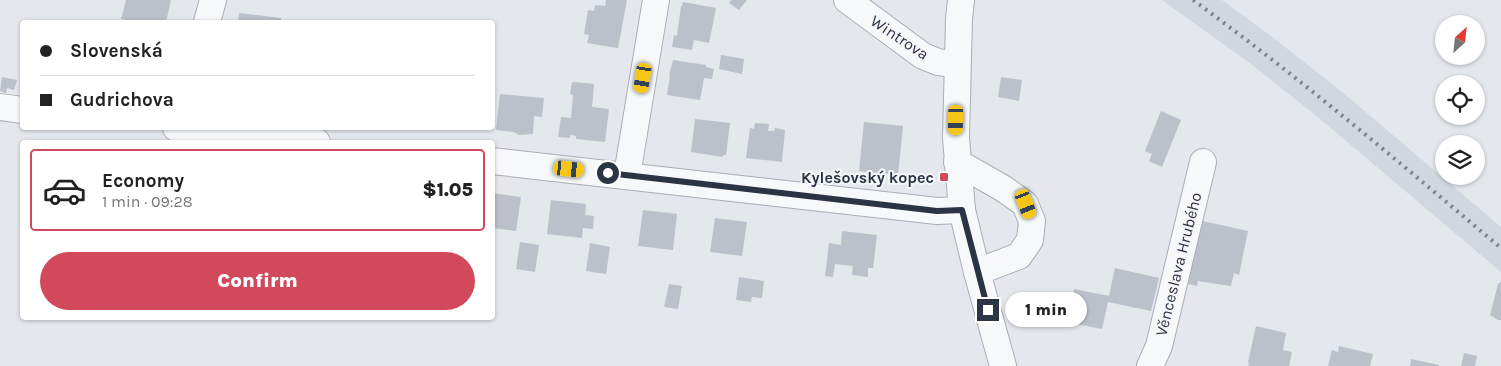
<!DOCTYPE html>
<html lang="en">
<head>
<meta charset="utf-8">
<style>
	body { margin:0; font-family:Karla,sans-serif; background:#f2f2f2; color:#222; height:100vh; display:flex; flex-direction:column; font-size:19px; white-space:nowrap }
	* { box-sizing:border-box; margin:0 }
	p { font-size:16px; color:#767676 }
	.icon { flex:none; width:28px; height:28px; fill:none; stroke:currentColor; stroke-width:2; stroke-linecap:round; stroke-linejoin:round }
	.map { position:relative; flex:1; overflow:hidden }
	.details { position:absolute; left:20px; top:140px; width:475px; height:180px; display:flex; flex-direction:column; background:#fff; border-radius:5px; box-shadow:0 1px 4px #0004 }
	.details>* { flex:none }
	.banner { position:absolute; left:20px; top:20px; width:475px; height:110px; border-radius:5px; box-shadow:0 1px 4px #0004; display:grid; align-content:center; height:110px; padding:0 20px; background:#fff }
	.needle { width:32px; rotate:27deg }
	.tools { position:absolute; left:1435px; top:15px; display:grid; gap:10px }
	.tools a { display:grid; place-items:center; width:50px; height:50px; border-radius:50%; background:#fff; box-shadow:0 1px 4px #0004; font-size:25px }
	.end { position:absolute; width:22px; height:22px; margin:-11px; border:6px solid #2b3445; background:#fff; box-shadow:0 0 0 2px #fff }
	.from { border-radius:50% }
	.bubble { position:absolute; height:35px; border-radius:18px; background:#fff; box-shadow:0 1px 4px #0004; font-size:16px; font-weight:800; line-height:35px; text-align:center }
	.car { position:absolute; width:15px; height:30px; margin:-15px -8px; border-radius:6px; box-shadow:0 0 4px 1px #0007; background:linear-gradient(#f5c518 24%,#345 0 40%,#f5c518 0 76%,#345 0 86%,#f5c518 0) }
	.banner b { display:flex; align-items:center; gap:18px; height:48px; font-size:19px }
	.banner b+b { border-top:1px solid #e0e0e0 }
	.banner i { width:12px; height:12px; background:#222 }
	ul { padding:9px 0 0; list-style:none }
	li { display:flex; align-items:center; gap:15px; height:82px; margin:0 10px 8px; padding:0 10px; border:2px solid #e0e0e0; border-radius:5px }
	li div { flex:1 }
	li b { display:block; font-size:19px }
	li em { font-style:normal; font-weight:800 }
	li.selected { border-color:#d1495b }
	li>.icon { width:45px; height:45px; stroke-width:1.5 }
	.cta { display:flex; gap:10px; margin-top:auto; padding:10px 20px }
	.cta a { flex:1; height:58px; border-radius:30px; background:#d1495b; color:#fff; font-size:20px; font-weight:800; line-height:58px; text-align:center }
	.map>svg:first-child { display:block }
	.built { fill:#d2d6de }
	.building { fill:#bbc0ca }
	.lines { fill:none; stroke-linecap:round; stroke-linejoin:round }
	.minor-casing { stroke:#a9aeb7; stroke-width:28 }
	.minor { stroke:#f7f8fa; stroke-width:26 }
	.rail { stroke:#7d8696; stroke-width:4; stroke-dasharray:2.5 5; stroke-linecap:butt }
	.route { stroke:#2b3445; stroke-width:6 }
	.poi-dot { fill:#d1495b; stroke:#f4f6f9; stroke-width:2 }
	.labels { text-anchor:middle; stroke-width:4; stroke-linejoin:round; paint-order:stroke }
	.street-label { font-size:16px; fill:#2b3445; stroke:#f4f6f9 }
	.poi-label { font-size:16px; font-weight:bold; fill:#2b3445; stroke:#f4f6f9; text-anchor:end }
</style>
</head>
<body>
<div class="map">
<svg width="1501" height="366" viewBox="0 0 1501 366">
	<rect width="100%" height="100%" fill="#e4e7ec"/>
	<polygon class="built" points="1162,0 1222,0 1271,36 1341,91 1501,227 1501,272 1319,118 1251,64"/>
	<g class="building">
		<polygon points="126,0 171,0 166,22 137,22 121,19"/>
		<polygon points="606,0 627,0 618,48 587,43 589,35 584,34 588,10 594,11 595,5 605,6"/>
		<polygon points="731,0 747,0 739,10 729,3"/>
		<polygon points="683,2 716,8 709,43 694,40 692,50 672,47 674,35 677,36 681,6 682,6"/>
		<polygon points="239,13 281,18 281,22 238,22"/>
		<polygon points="721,55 744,59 742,74 719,69"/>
		<polygon points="673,60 706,65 706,67 714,69 712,79 704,78 700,100 667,95 670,75 669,75"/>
		<polygon points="2,77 17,80 14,90 7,88 6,93 0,91"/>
		<polygon points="1001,77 1022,80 1019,101 998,97"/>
		<polygon points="572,82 594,84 592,107 609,109 605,142 576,139 576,136 570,135 570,138 558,137 561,117 571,118 573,95 570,94"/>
		<polygon points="500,94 544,98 542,117 534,116 533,134 519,135 514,132 496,130"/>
		<polygon points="1161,111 1181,120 1162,167 1149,161 1152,154 1145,151"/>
		<polygon points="695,119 730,123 726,155 723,155 723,157 691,152"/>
		<polygon points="864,122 903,126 898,175 859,171"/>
		<polygon points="755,123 769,124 768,131 774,131 775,128 785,130 782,162 746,158 750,128 754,129"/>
		<polygon points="492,193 521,197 516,231 492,228"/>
		<polygon points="551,200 586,204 585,215 594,216 593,229 583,228 582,238 547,234"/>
		<polygon points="643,210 677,214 673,250 638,246"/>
		<polygon points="715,218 747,222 742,256 710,252"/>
		<polygon points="1194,219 1248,231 1239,275 1234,273 1231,286 1198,281 1197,286 1180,282"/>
		<polygon points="842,231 877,235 873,268 868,268 868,277 852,275 853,266 835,264 833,277 825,276 829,243 841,245"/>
		<polygon points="520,242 539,245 535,272 516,269"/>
		<polygon points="590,243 610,247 606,274 586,271"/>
		<polygon points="1115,268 1159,278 1151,311 1108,302 1102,329 1067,322 1074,289 1109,296"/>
		<polygon points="739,277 764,281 762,298 752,297 751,302 736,300"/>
		<polygon points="1501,282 1501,320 1498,320 1490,315 1498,284"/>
		<polygon points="669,284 682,286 678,309 664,307"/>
		<polygon points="1256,326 1286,333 1283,350 1292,352 1289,366 1248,366 1249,363 1248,362"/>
		<polygon points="1339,346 1373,354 1370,366 1328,366 1332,350 1338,352"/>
		<polygon points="1464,353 1477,356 1475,366 1461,366"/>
		<polygon points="1411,359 1439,365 1439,366 1410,366"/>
	</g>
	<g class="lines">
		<g class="minor-casing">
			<g id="minor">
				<polyline points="847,0 923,56 938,62 957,65"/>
				<polyline points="961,0 959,19 956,138 962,210 977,272 1003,366"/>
				<polyline points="207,22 213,0"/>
				<polyline points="0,107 22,110"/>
				<polyline points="176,128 317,142"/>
				<polyline points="492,161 937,211 962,210"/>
				<polyline points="957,162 1004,189 1025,204 1032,221 1030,240 1019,256 977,272"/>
				<polyline points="627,175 656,0"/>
				<polyline points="1150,366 1159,346 1203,162"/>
			</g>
		</g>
		<use href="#minor" class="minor"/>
		<path class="rail" d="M1193,0C1300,78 1400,163 1501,248"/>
	</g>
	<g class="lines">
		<polyline class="route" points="608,173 937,211 962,210 988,310"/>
	</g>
	<rect class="poi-dot" x="939" y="172" width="10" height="10" rx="2.5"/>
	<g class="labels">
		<g class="street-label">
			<text transform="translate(900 37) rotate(34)" y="6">Wintrova</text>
			<text transform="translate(1178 264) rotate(-76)" y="6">Věnceslava Hrubého</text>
		</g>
		<g class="poi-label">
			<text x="934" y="183">Kylešovský kopec</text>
		</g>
	</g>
</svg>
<div class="tools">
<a><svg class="needle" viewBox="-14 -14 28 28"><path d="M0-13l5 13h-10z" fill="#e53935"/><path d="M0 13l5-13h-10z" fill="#767676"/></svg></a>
<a><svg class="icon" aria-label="locate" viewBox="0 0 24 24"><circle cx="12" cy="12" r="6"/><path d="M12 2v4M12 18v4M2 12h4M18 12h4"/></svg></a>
<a><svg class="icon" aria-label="layers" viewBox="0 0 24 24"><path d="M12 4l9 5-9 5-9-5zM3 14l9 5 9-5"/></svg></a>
</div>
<i class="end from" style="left:608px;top:173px"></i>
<i class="end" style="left:988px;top:310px"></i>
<div class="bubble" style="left:1005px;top:292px;width:82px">1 min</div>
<i class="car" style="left:643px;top:78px;rotate:189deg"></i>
<i class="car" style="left:956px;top:120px;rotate:181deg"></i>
<i class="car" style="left:569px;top:169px;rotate:96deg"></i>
<i class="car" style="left:1026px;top:204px;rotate:159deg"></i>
<div class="banner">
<b><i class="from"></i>Slovenská</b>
<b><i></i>Gudrichova</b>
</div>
<section class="details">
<ul>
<li class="selected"><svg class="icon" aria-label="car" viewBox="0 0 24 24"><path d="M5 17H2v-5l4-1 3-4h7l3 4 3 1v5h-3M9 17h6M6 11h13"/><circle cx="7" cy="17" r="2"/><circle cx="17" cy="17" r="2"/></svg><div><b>Economy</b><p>1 min · 09:28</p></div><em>$1.05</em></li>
</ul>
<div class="cta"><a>Confirm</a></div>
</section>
</div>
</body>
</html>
